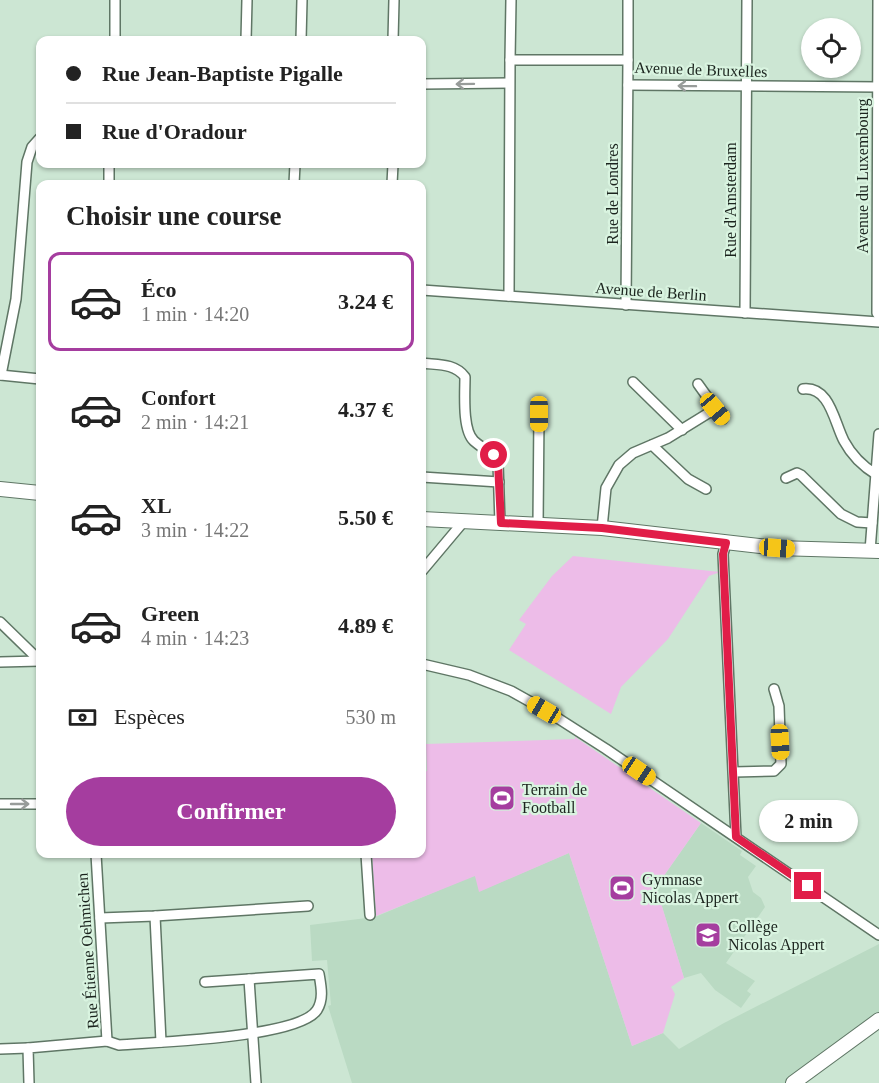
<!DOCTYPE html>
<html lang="fr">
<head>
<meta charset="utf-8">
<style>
	body { margin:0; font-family:Georgia,serif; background:#f2f2f2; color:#222; height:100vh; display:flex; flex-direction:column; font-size:22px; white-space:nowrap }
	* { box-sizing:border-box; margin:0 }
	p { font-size:20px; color:#767676 }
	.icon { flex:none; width:33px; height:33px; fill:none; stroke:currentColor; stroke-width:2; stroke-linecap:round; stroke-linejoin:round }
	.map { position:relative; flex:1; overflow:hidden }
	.details { position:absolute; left:36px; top:180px; width:390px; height:678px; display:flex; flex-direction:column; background:#fff; border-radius:12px; box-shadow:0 2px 4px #0004 }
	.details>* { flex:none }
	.hud { position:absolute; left:36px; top:36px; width:390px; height:132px; border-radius:12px; box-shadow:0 2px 4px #0004; display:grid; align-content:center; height:132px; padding:0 30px; background:#fff }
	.fabs { position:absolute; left:801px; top:18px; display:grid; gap:12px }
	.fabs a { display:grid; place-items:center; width:60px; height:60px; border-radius:50%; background:#fff; box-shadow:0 2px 4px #0004; font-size:30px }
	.end { position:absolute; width:27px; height:27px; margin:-14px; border:8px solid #e11d48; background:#fff; box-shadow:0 0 0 3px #fff }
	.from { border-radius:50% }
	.bubble { position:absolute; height:42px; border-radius:21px; background:#fff; box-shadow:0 2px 4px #0004; font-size:20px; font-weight:700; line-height:42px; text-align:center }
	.car { position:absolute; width:18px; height:36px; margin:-18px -9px; border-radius:8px; box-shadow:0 0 4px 2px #0007; background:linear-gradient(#f5c518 24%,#345 0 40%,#f5c518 0 76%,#345 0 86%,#f5c518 0) }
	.hud b { display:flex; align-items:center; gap:21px; height:57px; font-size:22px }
	.hud b+b { border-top:2px solid #e0e0e0 }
	.hud i { width:15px; height:15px; background:#222 }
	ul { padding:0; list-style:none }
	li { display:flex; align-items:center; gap:18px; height:99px; margin:0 12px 9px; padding:0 18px; border:3px solid transparent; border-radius:12px }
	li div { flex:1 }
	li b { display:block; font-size:22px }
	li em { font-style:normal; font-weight:700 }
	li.selected { border-color:#a53d9f }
	li>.icon { width:54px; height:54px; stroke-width:1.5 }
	h2 { padding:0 30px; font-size:27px; line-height:72px }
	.pay { display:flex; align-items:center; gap:15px; height:66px; padding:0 30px; font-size:22px }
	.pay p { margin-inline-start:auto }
	.primary-button { display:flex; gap:12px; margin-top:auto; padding:12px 30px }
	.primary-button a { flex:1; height:69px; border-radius:36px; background:#a53d9f; color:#fff; font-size:24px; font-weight:700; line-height:69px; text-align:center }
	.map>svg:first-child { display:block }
	.built { fill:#badac3 }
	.green { fill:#edbce8 }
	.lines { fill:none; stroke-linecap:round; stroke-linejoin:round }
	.street-casing { stroke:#5f7665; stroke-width:12 }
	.secondary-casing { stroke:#5f7665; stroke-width:16 }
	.street { stroke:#fff; stroke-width:9 }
	.secondary { stroke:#fff; stroke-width:14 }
	.oneway { stroke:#989c9a }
	.route { stroke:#e11d48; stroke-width:8 }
	.labels { text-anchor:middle; stroke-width:4.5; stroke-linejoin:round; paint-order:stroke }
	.street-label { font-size:16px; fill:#1b241e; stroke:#d9f4e0 }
	.poi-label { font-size:16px; fill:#1b241e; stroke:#d9f4e0; text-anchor:start }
</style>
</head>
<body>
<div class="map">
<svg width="879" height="1083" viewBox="0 0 879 1083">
	<rect width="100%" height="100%" fill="#cce6d3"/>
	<g class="built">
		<polygon points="701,823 742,851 740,855 756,866 748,877 753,892 761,898 765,907 726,963 755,981 747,991 751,994 741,1008 715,990 701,973 684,978 656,887"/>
		<polygon points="569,853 632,1046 663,1033 679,1049 724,1023 879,944 879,1014 786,1083 352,1083 328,1006 331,1005 327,960 312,961 310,925 375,917 475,875 480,891"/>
	</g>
	<g class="green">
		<polygon points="573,556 720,572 709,576 668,639 621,687 611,714 509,650 526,624 519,620 552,576"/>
		<polygon points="575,737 701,823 656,887 684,978 671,987 675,994 663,1033 632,1046 569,853 479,892 475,876 376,916 372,854 422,854 422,772 427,771 426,744 575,739"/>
	</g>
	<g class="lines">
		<g class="street-casing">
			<g id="street">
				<polyline points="115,0 115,40"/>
				<polyline points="878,0 877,313 879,316"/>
				<polyline points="246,40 247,0"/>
				<polyline points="301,40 302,0"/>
				<polyline points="393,40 394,0"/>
				<polyline points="510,60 511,0"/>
				<polyline points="628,60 628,0"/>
				<polyline points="422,84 509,83"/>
				<polyline points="628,85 879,87"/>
				<polyline points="109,164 109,184"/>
				<polyline points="294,184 295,164"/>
				<polyline points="392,184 393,164"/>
				<polyline points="422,290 879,322"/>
				<polyline points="509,296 510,60 628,60 626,305"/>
				<polyline points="745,313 747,0"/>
				<path d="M422,363C437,365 455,363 465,377C465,393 462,430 474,441C483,449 492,452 498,463L500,523"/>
				<polyline points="0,375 40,379"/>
				<polyline points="1,375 16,299 27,162 32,147 40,138"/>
				<polyline points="633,382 682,430"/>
				<polyline points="698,384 723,419"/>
				<path d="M803,389C830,386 834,422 844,441C852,456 862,466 877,475"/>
				<polyline points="652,445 688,479 706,489"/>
				<polyline points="422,477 499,482"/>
				<polyline points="786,478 797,473 801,475 841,514 857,522 872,523"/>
				<polyline points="538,525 539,414"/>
				<polyline points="602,528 606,488 619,465 633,453 668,438 715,409"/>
				<polyline points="726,543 723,554 736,837"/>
				<polyline points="870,551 879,434"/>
				<polyline points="422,571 464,521"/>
				<polyline points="0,622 40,661"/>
				<polyline points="0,662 40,661"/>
				<polyline points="422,664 469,675 511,691 545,710 606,749 879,935"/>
				<polyline points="734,772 774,771 781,764 779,706 774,689"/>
				<polyline points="0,804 40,804"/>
				<polyline points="96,854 107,1041"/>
				<polyline points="366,854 370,915"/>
				<polyline points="155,916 161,1042"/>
				<polyline points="100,918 155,916 308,906"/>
				<polyline points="249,979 256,1083"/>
				<polyline points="0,1049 28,1048"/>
				<path d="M29,1083L28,1048L107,1041L119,1045C154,1042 299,1038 317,1010C324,999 321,986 319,974L205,982"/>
			</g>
		</g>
		<g class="secondary-casing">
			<g id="secondary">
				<polyline points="0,489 40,493"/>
				<polyline points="422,519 602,528 777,548 879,551"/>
				<polyline points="793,1083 879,1020"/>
			</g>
		</g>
		<use href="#street" class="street"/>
		<use href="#secondary" class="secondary"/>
	</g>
	<defs><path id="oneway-shaft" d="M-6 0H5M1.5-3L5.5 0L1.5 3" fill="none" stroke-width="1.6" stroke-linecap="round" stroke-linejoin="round" transform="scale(1.5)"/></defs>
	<g class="oneway">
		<use href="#oneway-shaft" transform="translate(465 84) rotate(179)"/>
		<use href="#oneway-shaft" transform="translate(687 86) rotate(-179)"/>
		<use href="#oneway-shaft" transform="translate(20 804)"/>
	</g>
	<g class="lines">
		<polyline class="route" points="494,455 498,463 501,523 602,528 726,543 723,554 736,837 808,886"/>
	</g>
	<defs>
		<g id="stadium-square" transform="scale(1.35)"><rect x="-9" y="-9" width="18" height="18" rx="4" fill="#a53d9f" stroke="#d9f4e0"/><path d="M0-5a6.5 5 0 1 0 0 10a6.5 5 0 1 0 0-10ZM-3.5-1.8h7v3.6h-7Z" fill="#fff"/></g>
		<g id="school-square" transform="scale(1.35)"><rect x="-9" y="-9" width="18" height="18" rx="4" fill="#a53d9f" stroke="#d9f4e0"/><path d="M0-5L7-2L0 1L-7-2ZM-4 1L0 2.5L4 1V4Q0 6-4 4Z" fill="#fff"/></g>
	</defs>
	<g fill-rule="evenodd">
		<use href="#stadium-square" x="502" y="798"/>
		<use href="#stadium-square" x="622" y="888"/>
		<use href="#school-square" x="708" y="935"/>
	</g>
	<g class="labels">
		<g class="street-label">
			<text transform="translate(701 69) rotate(2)" y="6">Avenue de Bruxelles</text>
			<text transform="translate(862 176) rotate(-90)" y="6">Avenue du Luxembourg</text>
			<text transform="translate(612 194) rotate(-90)" y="6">Rue de Londres</text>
			<text transform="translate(730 200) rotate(-90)" y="6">Rue d'Amsterdam</text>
			<text transform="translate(651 291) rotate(4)" y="6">Avenue de Berlin</text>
			<text transform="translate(87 951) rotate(-94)" y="6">Rue Étienne Oehmichen</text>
		</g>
		<g class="poi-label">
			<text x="522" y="795">Terrain de<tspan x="522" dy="18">Football</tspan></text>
			<text x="642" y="885">Gymnase<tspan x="642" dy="18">Nicolas Appert</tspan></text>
			<text x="728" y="932">Collège<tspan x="728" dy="18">Nicolas Appert</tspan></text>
		</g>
	</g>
</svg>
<div class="fabs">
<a><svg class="icon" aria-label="locate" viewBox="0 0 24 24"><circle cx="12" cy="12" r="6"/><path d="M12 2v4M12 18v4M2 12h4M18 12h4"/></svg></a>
</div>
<i class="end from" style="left:494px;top:455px"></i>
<i class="end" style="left:808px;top:886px"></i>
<div class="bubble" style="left:759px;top:800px;width:99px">2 min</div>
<i class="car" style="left:715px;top:409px;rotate:140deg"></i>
<i class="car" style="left:539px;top:414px;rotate:180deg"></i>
<i class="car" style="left:777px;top:548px;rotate:94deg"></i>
<i class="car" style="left:544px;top:710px;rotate:300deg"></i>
<i class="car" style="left:780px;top:742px;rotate:177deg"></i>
<i class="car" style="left:639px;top:771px;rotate:124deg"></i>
<div class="hud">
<b><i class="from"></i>Rue Jean-Baptiste Pigalle</b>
<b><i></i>Rue d'Oradour</b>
</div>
<section class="details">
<h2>Choisir une course</h2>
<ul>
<li class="selected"><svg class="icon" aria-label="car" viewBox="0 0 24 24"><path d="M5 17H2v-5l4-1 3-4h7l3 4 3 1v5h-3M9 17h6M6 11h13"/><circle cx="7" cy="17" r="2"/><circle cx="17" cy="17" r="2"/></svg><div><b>Éco</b><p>1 min · 14:20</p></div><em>3.24 €</em></li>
<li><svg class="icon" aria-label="car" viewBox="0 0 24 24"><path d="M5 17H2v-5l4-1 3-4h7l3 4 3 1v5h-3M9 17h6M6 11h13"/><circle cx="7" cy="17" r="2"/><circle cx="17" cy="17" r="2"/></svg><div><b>Confort</b><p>2 min · 14:21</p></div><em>4.37 €</em></li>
<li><svg class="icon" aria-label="car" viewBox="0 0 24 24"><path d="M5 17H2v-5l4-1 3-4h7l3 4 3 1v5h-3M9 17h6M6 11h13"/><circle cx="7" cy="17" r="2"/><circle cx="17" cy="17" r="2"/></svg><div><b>XL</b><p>3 min · 14:22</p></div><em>5.50 €</em></li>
<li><svg class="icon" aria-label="car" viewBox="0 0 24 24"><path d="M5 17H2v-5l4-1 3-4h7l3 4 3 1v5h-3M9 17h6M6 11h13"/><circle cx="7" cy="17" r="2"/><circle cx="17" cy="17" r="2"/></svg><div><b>Green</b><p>4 min · 14:23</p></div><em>4.89 €</em></li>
</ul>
<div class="pay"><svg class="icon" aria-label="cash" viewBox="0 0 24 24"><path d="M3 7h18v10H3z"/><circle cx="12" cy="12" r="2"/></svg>Espèces<p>530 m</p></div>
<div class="primary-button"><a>Confirmer</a></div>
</section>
</div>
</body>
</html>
